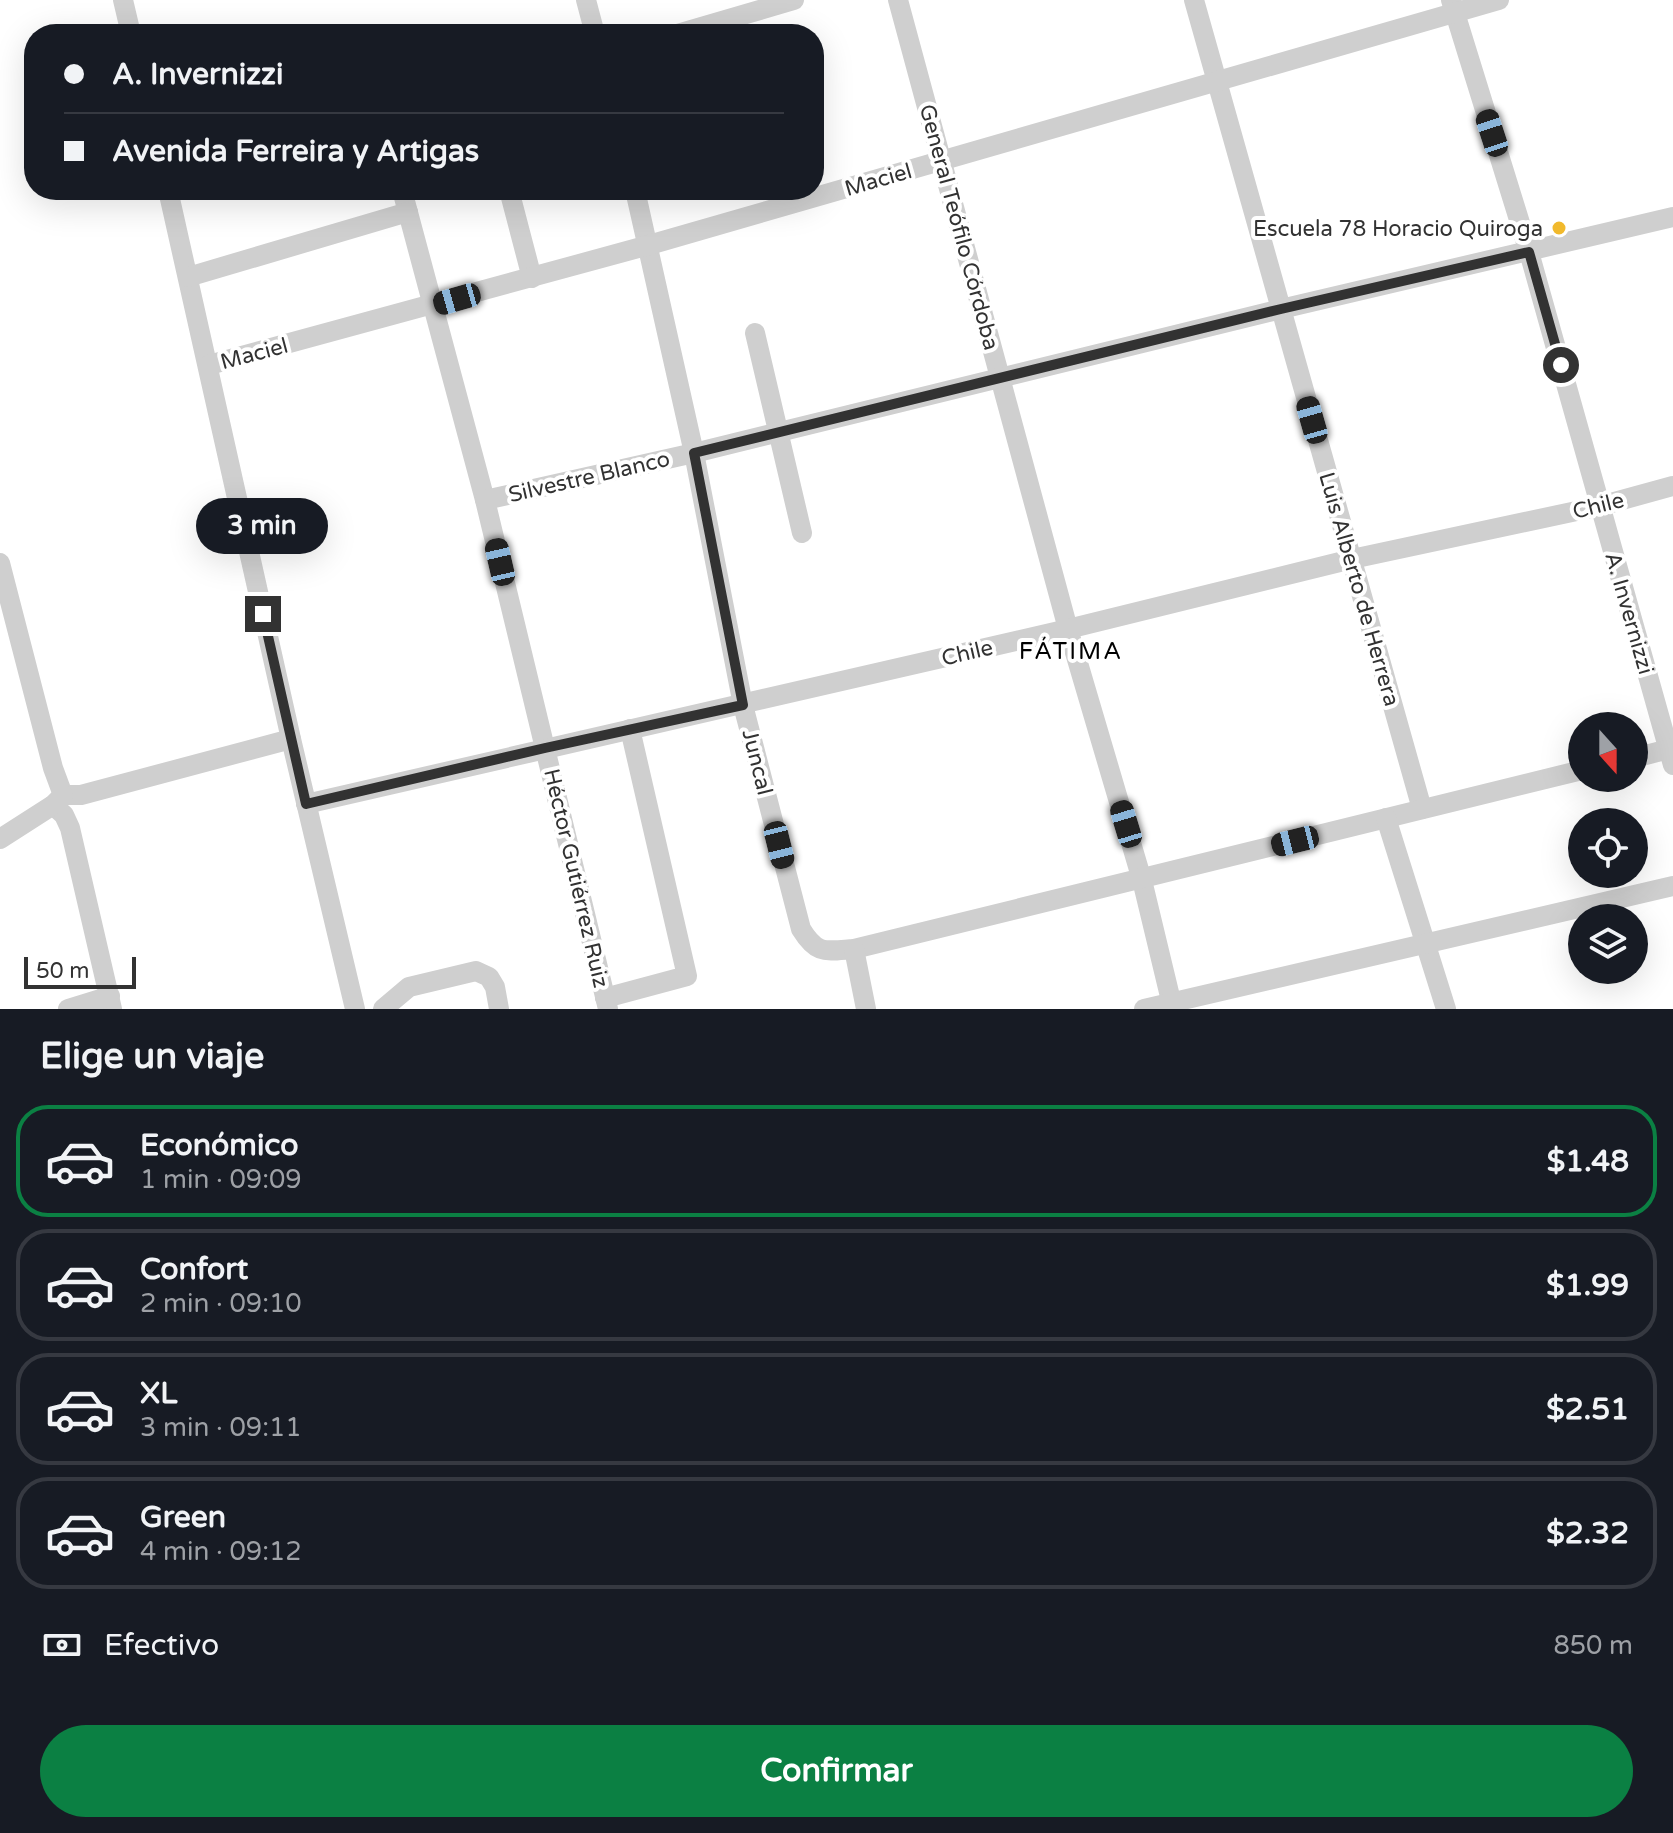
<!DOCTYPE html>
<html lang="es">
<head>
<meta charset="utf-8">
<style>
	body { margin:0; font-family:"Varela Round",sans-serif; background:#20242c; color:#f1f3f6; height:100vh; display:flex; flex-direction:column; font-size:30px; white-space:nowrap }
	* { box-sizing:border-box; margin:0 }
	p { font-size:26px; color:#9ea1a6 }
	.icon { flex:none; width:44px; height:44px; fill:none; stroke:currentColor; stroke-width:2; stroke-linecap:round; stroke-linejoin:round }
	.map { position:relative; height:1009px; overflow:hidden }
	.drawer { display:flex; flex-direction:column; background:#171b24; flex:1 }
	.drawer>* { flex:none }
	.hud { position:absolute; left:24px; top:24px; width:800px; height:176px; border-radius:32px; box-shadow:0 8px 32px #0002; display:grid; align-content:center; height:176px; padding:0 40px; background:#171b24 }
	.needle { width:52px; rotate:159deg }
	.controls { position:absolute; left:1568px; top:712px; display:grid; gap:16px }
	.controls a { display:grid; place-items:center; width:80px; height:80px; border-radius:50%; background:#171b24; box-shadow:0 8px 32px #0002; font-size:40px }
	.scale { position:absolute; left:24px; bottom:20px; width:112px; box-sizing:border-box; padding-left:8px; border:4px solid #323232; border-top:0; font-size:22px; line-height:28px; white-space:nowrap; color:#323232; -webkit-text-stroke:6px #fff; paint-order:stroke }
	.end { position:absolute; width:36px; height:36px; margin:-18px; border:10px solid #323232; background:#fff; box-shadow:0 0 0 4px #fff }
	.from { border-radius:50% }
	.bubble { position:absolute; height:56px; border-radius:28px; background:#171b24; box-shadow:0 8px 32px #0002; font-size:26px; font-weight:800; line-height:56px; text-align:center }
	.car { position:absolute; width:24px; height:48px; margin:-24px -12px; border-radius:10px; box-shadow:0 0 6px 2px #0007; background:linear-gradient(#222 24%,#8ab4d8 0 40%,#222 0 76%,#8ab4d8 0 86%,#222 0) }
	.hud b { display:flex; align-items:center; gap:28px; height:76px; font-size:30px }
	.hud b+b { border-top:2px solid #363941 }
	.hud i { width:20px; height:20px; background:#f1f3f6 }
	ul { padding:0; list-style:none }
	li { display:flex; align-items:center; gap:24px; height:112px; margin:0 16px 12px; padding:0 24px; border:4px solid #363941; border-radius:32px }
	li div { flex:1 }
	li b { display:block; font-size:30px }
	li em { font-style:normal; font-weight:800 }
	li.active { border-color:#0b8043 }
	li>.icon { width:72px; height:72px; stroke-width:1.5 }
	h2 { padding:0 40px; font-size:36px; line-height:96px }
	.pay { display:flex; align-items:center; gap:20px; height:88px; padding:0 40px; font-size:30px }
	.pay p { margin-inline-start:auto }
	.primary-button { display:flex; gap:16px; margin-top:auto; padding:16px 40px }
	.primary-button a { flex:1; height:92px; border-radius:48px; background:#0b8043; color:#fff; font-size:32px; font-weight:800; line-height:92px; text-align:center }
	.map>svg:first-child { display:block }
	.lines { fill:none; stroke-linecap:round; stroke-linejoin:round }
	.minor { stroke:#cfcfcf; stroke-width:20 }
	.route { stroke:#323232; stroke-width:10 }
	.poi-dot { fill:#f1b92c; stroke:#fff; stroke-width:3 }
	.labels { text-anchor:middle; stroke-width:8; stroke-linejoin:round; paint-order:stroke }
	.street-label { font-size:22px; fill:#323232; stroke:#fff }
	.poi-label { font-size:22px; fill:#323232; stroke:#fff; text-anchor:end }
	.neighbourhood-label { font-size:24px; letter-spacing:2px; fill:#000; stroke:#fff }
</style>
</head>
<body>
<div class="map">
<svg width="1673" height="1009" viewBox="0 0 1673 1009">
	<rect width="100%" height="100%" fill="#fff"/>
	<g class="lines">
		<g class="minor">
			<polyline points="123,0 131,34"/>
			<polyline points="586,0 595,34"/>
			<polyline points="898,0 1068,629 1142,880 1173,1009"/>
			<polyline points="1194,0 1422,809"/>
			<polyline points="1451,0 1529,252 1673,765"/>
			<polyline points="677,34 794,0"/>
			<polyline points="168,190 291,739 355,1009"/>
			<polyline points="402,190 485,500 608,1009"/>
			<polyline points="509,190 532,278"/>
			<path d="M635,190L694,453L743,705L801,929C817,955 825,951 854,949L1582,770"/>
			<polyline points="188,277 408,212"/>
			<polyline points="755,333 802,533"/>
			<polyline points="209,365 649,245 1499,0"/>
			<polyline points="485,500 694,453 1281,309 1673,217"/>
			<polyline points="0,563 53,768 63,795 81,795 291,739"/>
			<polyline points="1634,758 1673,748"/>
			<polyline points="306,804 1068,629 1352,559 1600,506 1673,486"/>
			<polyline points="53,805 64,815 70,828 112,1009"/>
			<polyline points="1386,818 1446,1009"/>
			<polyline points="0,839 53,805 63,795"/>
			<polyline points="854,949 866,1009"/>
			<polyline points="605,998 687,976 630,729"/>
			<polyline points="68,1009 110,996"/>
			<polyline points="383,1009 409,987 476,971 489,977 495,987 499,1009"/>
			<polyline points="1144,1009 1673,886"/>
		</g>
	</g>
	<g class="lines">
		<polyline class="route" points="263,614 306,804 545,748 743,705 694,453 1281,309 1529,252 1561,365"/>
	</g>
	<circle class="poi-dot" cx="1559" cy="228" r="8"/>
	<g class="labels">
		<g class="street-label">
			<text transform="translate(878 179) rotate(-16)" y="8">Maciel</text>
			<text transform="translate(960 227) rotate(75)" y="8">General Teófilo Córdoba</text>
			<text transform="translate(254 353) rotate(-15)" y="8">Maciel</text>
			<text transform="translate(589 476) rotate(-13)" y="8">Silvestre Blanco</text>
			<text transform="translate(1598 505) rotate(-14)" y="8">Chile</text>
			<text transform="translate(1360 589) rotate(74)" y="8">Luis Alberto de Herrera</text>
			<text transform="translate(1630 613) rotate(74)" y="8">A. Invernizzi</text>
			<text transform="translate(967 652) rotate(-13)" y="8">Chile</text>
			<text transform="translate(758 762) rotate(76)" y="8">Juncal</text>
			<text transform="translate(577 878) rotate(77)" y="8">Héctor Gutiérrez Ruiz</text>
		</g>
		<g class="poi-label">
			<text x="1543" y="236">Escuela 78 Horacio Quiroga</text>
		</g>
		<g class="neighbourhood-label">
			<text x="1071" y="659">FÁTIMA</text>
		</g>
	</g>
</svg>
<div class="controls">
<a><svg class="needle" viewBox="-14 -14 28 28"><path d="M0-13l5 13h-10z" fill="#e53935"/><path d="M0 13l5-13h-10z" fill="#9ea1a6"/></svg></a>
<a><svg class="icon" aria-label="locate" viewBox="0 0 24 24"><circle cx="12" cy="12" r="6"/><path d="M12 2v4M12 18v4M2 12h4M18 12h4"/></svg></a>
<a><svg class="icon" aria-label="layers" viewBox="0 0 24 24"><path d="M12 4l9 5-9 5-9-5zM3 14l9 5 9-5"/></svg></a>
</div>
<div class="scale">50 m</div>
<i class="end from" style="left:1561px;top:365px"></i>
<i class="end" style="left:263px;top:614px"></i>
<div class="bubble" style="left:196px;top:498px;width:132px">3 min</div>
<i class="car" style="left:1492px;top:133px;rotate:342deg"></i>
<i class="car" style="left:457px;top:299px;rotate:254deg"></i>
<i class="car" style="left:1312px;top:420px;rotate:344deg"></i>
<i class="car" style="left:500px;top:562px;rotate:347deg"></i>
<i class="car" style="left:1126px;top:824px;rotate:343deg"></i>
<i class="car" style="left:1295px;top:841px;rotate:256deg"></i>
<i class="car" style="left:779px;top:845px;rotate:166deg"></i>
<div class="hud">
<b><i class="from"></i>A. Invernizzi</b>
<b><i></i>Avenida Ferreira y Artigas</b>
</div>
</div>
<section class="drawer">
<h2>Elige un viaje</h2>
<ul>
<li class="active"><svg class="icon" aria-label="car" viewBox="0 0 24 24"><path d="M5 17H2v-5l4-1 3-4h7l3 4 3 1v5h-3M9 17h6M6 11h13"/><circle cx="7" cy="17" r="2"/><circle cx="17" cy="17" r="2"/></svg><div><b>Económico</b><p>1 min · 09:09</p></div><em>$1.48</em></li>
<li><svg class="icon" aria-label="car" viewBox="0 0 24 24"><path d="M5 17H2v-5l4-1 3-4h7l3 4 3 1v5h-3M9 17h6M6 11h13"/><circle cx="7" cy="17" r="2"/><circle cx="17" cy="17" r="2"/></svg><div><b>Confort</b><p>2 min · 09:10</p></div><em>$1.99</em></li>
<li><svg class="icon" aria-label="car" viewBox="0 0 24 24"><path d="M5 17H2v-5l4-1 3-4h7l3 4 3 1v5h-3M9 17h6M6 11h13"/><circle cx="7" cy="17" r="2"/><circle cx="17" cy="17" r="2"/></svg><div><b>XL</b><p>3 min · 09:11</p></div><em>$2.51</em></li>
<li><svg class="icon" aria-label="car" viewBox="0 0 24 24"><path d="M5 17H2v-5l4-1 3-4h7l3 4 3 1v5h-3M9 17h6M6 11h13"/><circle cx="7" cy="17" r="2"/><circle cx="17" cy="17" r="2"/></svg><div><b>Green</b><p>4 min · 09:12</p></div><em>$2.32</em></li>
</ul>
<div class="pay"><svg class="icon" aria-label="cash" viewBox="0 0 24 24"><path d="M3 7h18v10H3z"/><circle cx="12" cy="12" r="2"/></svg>Efectivo<p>850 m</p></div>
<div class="primary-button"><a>Confirmar</a></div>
</section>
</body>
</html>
